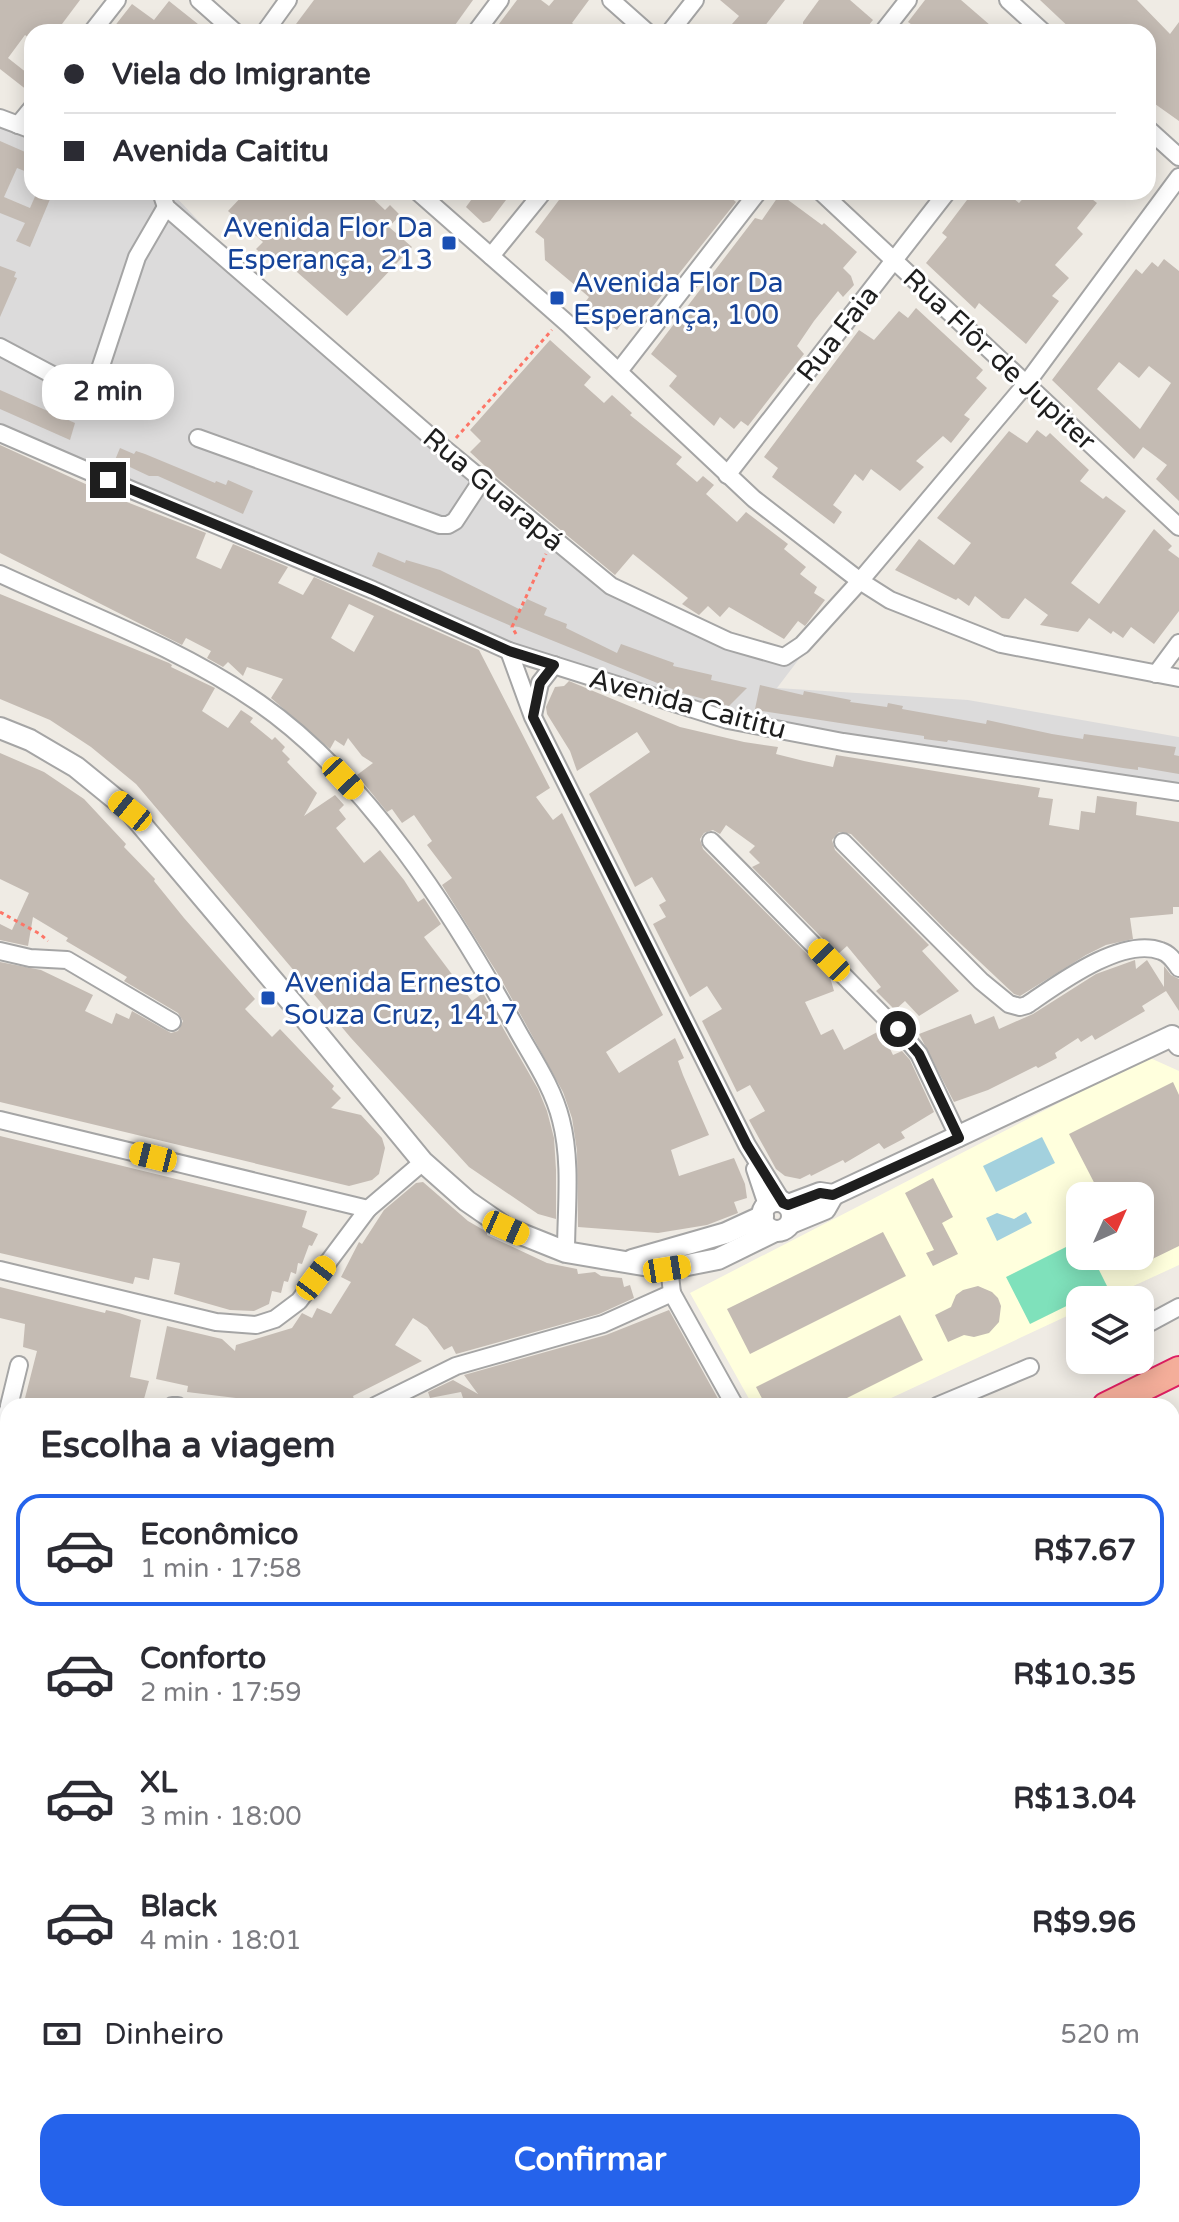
<!DOCTYPE html>
<html lang="pt">
<head>
<meta charset="utf-8">
<style>
	body { margin:0; font-family:"Varela Round",sans-serif; background:#f2f2f3; color:#2b2b33; height:100vh; display:flex; flex-direction:column; font-size:30px; white-space:nowrap }
	* { box-sizing:border-box; margin:0 }
	p { font-size:26px; color:#7c7c81 }
	.icon { flex:none; width:44px; height:44px; fill:none; stroke:currentColor; stroke-width:2; stroke-linecap:round; stroke-linejoin:round }
	.map { position:relative; flex:1; overflow:hidden }
	.details { position:absolute; left:0px; top:1398px; width:1180px; height:824px; display:flex; flex-direction:column; background:#fff; border-radius:24px 24px 0 0; box-shadow:0 4px 20px #0003 }
	.details>* { flex:none }
	.top-card { position:absolute; left:24px; top:24px; width:1132px; height:176px; border-radius:24px; box-shadow:0 4px 20px #0003; display:grid; align-content:center; height:176px; padding:0 40px; background:#fff }
	.needle { width:52px; rotate:45deg }
	.fabs { position:absolute; left:1066px; top:1182px; display:grid; gap:16px }
	.fabs a { display:grid; place-items:center; width:88px; height:88px; border-radius:16px; background:#fff; box-shadow:0 4px 20px #0003; font-size:40px }
	.end { position:absolute; width:36px; height:36px; margin:-18px; border:10px solid #1e1e1e; background:#fff; box-shadow:0 0 0 4px #fff }
	.from { border-radius:50% }
	.bubble { position:absolute; height:56px; border-radius:24px; background:#fff; box-shadow:0 4px 20px #0003; font-size:26px; font-weight:800; line-height:56px; text-align:center }
	.car { position:absolute; width:24px; height:48px; margin:-24px -12px; border-radius:10px; box-shadow:0 0 6px 2px #0007; background:linear-gradient(#f5c518 24%,#345 0 40%,#f5c518 0 76%,#345 0 86%,#f5c518 0) }
	.top-card b { display:flex; align-items:center; gap:28px; height:76px; font-size:30px }
	.top-card b+b { border-top:2px solid #e1e1e2 }
	.top-card i { width:20px; height:20px; background:#2b2b33 }
	ul { padding:0; list-style:none }
	li { display:flex; align-items:center; gap:24px; height:112px; margin:0 16px 12px; padding:0 24px; border:4px solid transparent; border-radius:24px }
	li div { flex:1 }
	li b { display:block; font-size:30px }
	li em { font-style:normal; font-weight:800 }
	li.on { border-color:#2563eb }
	li>.icon { width:72px; height:72px; stroke-width:1.5 }
	h2 { padding:0 40px; font-size:36px; line-height:96px }
	.pay { display:flex; align-items:center; gap:20px; height:88px; padding:0 40px; font-size:30px }
	.pay p { margin-inline-start:auto }
	.action { display:flex; gap:16px; margin-top:auto; padding:16px 40px }
	.action a { flex:1; height:92px; border-radius:24px; background:#2563eb; color:#fff; font-size:32px; font-weight:800; line-height:92px; text-align:center }
	.map>svg:first-child { display:block }
	.residential { fill:#dcdbdb }
	.education { fill:#ffd; fill-rule:evenodd }
	.pitch { fill:#7fe1bb }
	.water { fill:#a3d1de }
	.lines { fill:none; stroke-linecap:round; stroke-linejoin:round }
	.stream { stroke:#a3d1de; stroke-width:5 }
	.building { fill:#c4bbb3; fill-rule:evenodd }
	.minor-casing { stroke:#a5a5a5; stroke-width:20 }
	.tertiary-casing { stroke:#a5a5a5; stroke-width:24 }
	.trunk-casing { stroke:#df1f62; stroke-width:30 }
	.path { stroke:#fd7567; stroke-width:3; stroke-dasharray:4 4; stroke-linecap:butt }
	.minor { stroke:#fff; stroke-width:16 }
	.tertiary { stroke:#fff; stroke-width:20 }
	.trunk { stroke:#f4ae9a; stroke-width:26 }
	.route { stroke:#1e1e1e; stroke-width:10 }
	.transit-dot { fill:#1a4fb4; stroke:#fff; stroke-width:3 }
	.labels { text-anchor:middle; stroke-width:6; stroke-linejoin:round; paint-order:stroke }
	.transit-label { font-size:28px; fill:#164399; stroke:#fff; text-anchor:start }
	.street-label { font-size:28px; fill:#1e1e1e; stroke:#fff }
</style>
</head>
<body>
<div class="map">
<svg width="1179" height="2222" viewBox="0 0 1179 2222">
	<rect width="100%" height="100%" fill="#efebe4"/>
	<polygon class="residential" points="0,123 32,136 32,192 171,192 257,282 613,592 799,659 777,688 968,700 1179,737 1179,787 743,731 509,645 0,431"/>
	<path class="education" d="M1148,1057L1179,1071V1265L1103,1300H1080V1310L874,1406H753L690,1293ZM1080,1196H1140V1256H1080Z"/>
	<polygon class="pitch" points="1080,1240 1080,1256 1092,1256 1107,1286 1030,1324 1006,1277"/>
	<g class="water">
		<polygon points="1042,1137 1055,1163 996,1192 983,1166"/>
		<polygon points="1026,1212 1032,1223 997,1241 986,1218 997,1213 1014,1219"/>
	</g>
	<g class="lines">
		<g class="stream">
			<polyline points="1172,1427 1179,1424"/>
			<polyline points="0,1891 8,1887"/>
		</g>
	</g>
	<g class="building">
		<polygon points="0,0 80,0 56,32 32,32 32,40 25,35 8,58 32,77 32,94 0,69"/>
		<polygon points="314,0 473,0 450,32 290,32"/>
		<polygon points="517,0 541,0 549,6 554,0 589,0 572,23 583,32 493,32"/>
		<polygon points="720,0 785,0 760,32 725,32 739,16"/>
		<polygon points="819,0 850,0 873,20 863,32 808,32 803,27 803,22"/>
		<polygon points="925,0 961,0 998,32 922,32 908,22"/>
		<polygon points="1040,0 1137,0 1170,34 1179,22 1179,121 1148,99 1148,32 1074,32"/>
		<polygon points="169,1 208,32 110,32 132,4 154,20"/>
		<polygon points="0,141 32,155 27,172 17,168 4,197 30,208 37,192 53,192 30,247 16,241 25,223 0,213"/>
		<polygon points="246,192 366,192 385,210 390,205 400,215 389,227 412,247 347,316 281,258 274,265 256,249 263,242 228,211"/>
		<polygon points="477,192 512,192 490,221 483,223 466,207"/>
		<polygon points="565,192 724,192 736,202 638,325 627,316 617,330 583,305 589,297 545,260 544,239 535,232"/>
		<polygon points="958,192 1006,192 1019,203 1029,192 1083,192 1097,203 1077,228 1083,234 1055,265 1069,278 1052,296 1059,301 1026,344 979,303 975,309 926,263 947,237 942,233 967,200"/>
		<polygon points="780,194 822,225 824,223 857,252 843,268 851,276 854,285 843,297 838,291 814,321 797,346 804,354 748,426 741,421 734,429 720,417 714,426 669,386 677,376 651,354 755,218 762,220"/>
		<path d="M1164,259L1179,271V501L1156,479L1167,465L1143,447L1134,459L1052,380L1136,269L1142,274L1152,262L1158,267ZM1119,362L1139,378L1149,366L1171,383L1140,429L1097,389Z"/>
		<polygon points="0,266 16,272 14,277 17,278 0,317"/>
		<polygon points="916,308 983,370 976,378 987,388 964,415 970,419 951,443 943,436 916,461 924,467 900,491 871,469 863,481 855,474 833,505 842,512 834,524 772,477 778,468 764,457 859,330 874,340 899,311 908,318"/>
		<polygon points="550,340 591,377 584,385 604,403 612,395 632,413 630,415 682,457 676,464 697,482 703,476 714,485 706,494 737,522 746,512 788,544 784,549 806,567 800,574 817,587 814,593 825,600 805,626 798,621 784,639 729,607 720,617 708,606 699,615 682,604 688,598 633,554 615,575 499,479 470,452 481,441 470,430"/>
		<polygon points="0,390 75,423 70,440 0,409"/>
		<polygon points="1037,430 1046,437 1050,433 1089,470 1080,481 1103,499 1106,496 1126,511 1071,583 1099,604 1154,529 1172,546 1168,550 1179,558 1179,611 1154,644 1131,627 1123,638 1113,631 1111,634 1089,618 1078,632 1040,625 1048,615 1025,598 1009,619 1002,618 975,596 969,606 958,598 956,600 895,570 919,539 954,565 971,543 937,518 1009,431 1027,443"/>
		<path d="M0,445L114,497L206,533L196,558L221,569L233,544L288,567L278,583L303,595L314,577L479,650L550,788L536,797L553,820L562,813L663,1015L606,1052L619,1073L675,1038L684,1058L678,1061L683,1075L709,1135L671,1150L679,1176L734,1158L745,1184L747,1198L734,1202L738,1213L707,1225L658,1233L578,1227L577,1151L572,1118L563,1092L501,979L442,885L452,878L427,845L432,841L414,815L402,823L392,809L387,812L357,775L373,763L362,756L348,738L344,746L335,740L330,749L271,698L283,679L247,667L243,676L228,662L223,667L207,658L211,651L186,638L182,645L0,553ZM349,604L374,616L354,652L331,638Z"/>
		<polygon points="120,448 134,454 136,451 145,454 215,483 216,481 226,485 228,480 253,491 243,514 158,476 149,476 115,460"/>
		<polygon points="378,552 405,563 406,560 440,570 521,610 527,599 547,608 544,615 567,624 566,628 617,653 621,644 674,663 673,666 712,675 711,680 747,688 729,706 682,693 519,627 511,626 372,566"/>
		<polygon points="0,594 169,663 172,665 171,667 215,688 202,711 228,728 241,710 253,718 250,722 272,740 275,737 285,747 282,751 290,759 287,762 317,793 304,816 335,795 344,805 339,810 346,819 336,828 364,863 380,850 404,880 418,902 424,898 441,924 424,937 472,1001 483,993 538,1089 547,1111 554,1138 556,1170 556,1219 538,1214 469,1167 351,1038 136,784 91,747 50,720 0,699"/>
		<polygon points="569,681 680,727 744,742 778,747 776,754 804,761 833,767 836,755 1040,788 1038,797 1053,799 1049,825 1079,830 1081,811 1095,813 1097,796 1137,802 1136,815 1179,822 1179,907 1173,907 1173,914 1130,918 1133,939 1106,945 1086,955 1020,996 1014,994 946,930 851,834 839,832 832,840 835,850 929,945 922,951 959,991 919,1016 905,1001 895,1010 876,991 881,987 847,946 838,954 752,867 760,863 749,852 755,846 726,825 720,834 713,830 704,833 700,839 703,849 830,977 834,991 805,1002 821,1035 833,1029 844,1050 881,1030 893,1055 902,1051 910,1060 934,1112 901,1132 905,1138 884,1149 879,1143 845,1163 843,1160 811,1176 810,1174 800,1179 785,1176 776,1169 749,1120 765,1111 750,1085 737,1092 702,1021 722,1009 707,986 690,997 653,924 666,917 659,905 666,901 652,877 635,887 589,794 650,752 637,732 577,771 570,751 547,714 546,707 555,687 564,686"/>
		<polygon points="760,685 803,695 804,691 851,700 850,702 887,707 888,703 903,706 902,709 986,724 987,720 1052,734 1083,739 1084,734 1176,747 1174,755 1179,756 1179,774 1138,767 1138,770 1123,768 948,740 947,742 924,739 924,736 762,711 755,709"/>
		<polygon points="0,753 44,772 84,799 126,844 124,847 155,879 154,881 184,918 255,999 245,1009 272,1037 280,1029 334,1086 332,1089 341,1098 331,1108 361,1115 382,1138 385,1148 379,1174 372,1180 349,1186 0,1102 0,962 41,970 93,995 85,1011 112,1024 116,1013 129,1019 132,1011 171,1033 178,1031 183,1021 178,1013 124,981 127,977 66,941 68,938 33,917 28,946 0,940 0,924 12,930 29,893 0,879"/>
		<polygon points="1135,960 1136,969 1147,960 1164,987 1164,966 1171,975 1179,979 1179,1011 1166,991 1142,1006 1145,1011 1095,1040 1092,1035 1081,1042 1078,1038 1055,1053 1057,1058 1038,1068 1036,1066 988,1090 954,1102 919,1034 971,1014 975,1024 994,1016 999,1029 1033,1014 1096,974"/>
		<polygon points="1173,1082 1179,1095 1179,1246 1140,1265 1140,1196 1101,1196 1069,1134"/>
		<polygon points="0,1136 307,1211 302,1227 318,1234 312,1246 309,1245 302,1264 298,1263 296,1274 291,1272 288,1282 284,1281 281,1293 272,1291 269,1304 254,1311 230,1310 174,1294 180,1263 153,1258 149,1280 135,1277 133,1284 0,1253"/>
		<polygon points="933,1178 953,1217 942,1223 958,1254 933,1266 926,1253 934,1250 905,1193"/>
		<polygon points="423,1182 468,1221 487,1232 487,1235 547,1263 577,1269 578,1274 595,1272 601,1276 622,1278 624,1287 630,1285 634,1298 599,1314 456,1354 452,1346 444,1350 427,1327 413,1318 395,1345 422,1361 353,1396 355,1402 310,1402 310,1406 243,1406 244,1399 187,1392 188,1386 156,1379 167,1326 222,1339 235,1351 236,1345 292,1328 302,1313 312,1318 317,1308 331,1314 351,1282 341,1277 359,1242 362,1244 384,1210 416,1183"/>
		<polygon points="883,1232 906,1276 750,1354 727,1309"/>
		<polygon points="978,1286 992,1292 998,1298 1001,1306 999,1322 989,1333 974,1337 964,1335 948,1342 935,1315 951,1307 956,1295 963,1290"/>
		<polygon points="0,1287 105,1313 106,1310 119,1313 141,1320 130,1377 149,1381 142,1406 23,1406 37,1351 23,1347 25,1324 0,1318"/>
		<polygon points="669,1310 722,1406 502,1406 500,1398 490,1401 498,1406 474,1406 465,1404 461,1392 430,1398 428,1392 453,1380 478,1394 464,1375 606,1335"/>
		<polygon points="900,1315 923,1360 831,1406 766,1406 756,1387"/>
	</g>
	<g class="lines">
		<g class="minor-casing">
			<g id="minor">
				<polyline points="199,0 235,32"/>
				<polyline points="611,0 647,32"/>
				<polyline points="1008,0 1043,32"/>
				<polyline points="92,32 117,0"/>
				<polyline points="265,32 288,0"/>
				<polyline points="476,32 500,0"/>
				<polyline points="670,32 695,0"/>
				<polyline points="883,32 908,0"/>
				<polyline points="0,118 32,130"/>
				<polyline points="18,125 32,108"/>
				<polyline points="1148,129 1179,157"/>
				<polyline points="161,192 166,207 446,450 611,586 728,641 784,657 802,645 860,581 1026,384 1179,177"/>
				<polyline points="418,192 568,324 754,499 860,581 890,600 1001,644 1179,678"/>
				<polyline points="821,192 1179,527"/>
				<polyline points="491,256 543,192"/>
				<polyline points="0,347 81,390 91,388 95,384 137,257 166,207"/>
				<polyline points="619,371 758,192"/>
				<polyline points="0,433 134,491 373,590 509,651 728,720 843,742 1179,792"/>
				<polyline points="198,438 440,525 448,525 455,521 482,480"/>
				<polyline points="727,475 947,192"/>
				<path d="M0,574C88,615 179,647 259,703C367,778 453,914 516,1028C532,1057 553,1087 561,1120C572,1162 566,1210 566,1252"/>
				<polyline points="509,651 533,717 747,1145 783,1203"/>
				<polyline points="1156,674 1179,643"/>
				<polyline points="533,715 540,683 554,665"/>
				<polyline points="711,841 909,1042 919,1054 959,1138"/>
				<path d="M843,842L981,981L1009,1004L1020,1007L1027,1005C1058,984 1122,936 1161,951C1170,954 1174,961 1179,968"/>
				<polyline points="0,951 30,958 67,960 172,1022"/>
				<polyline points="0,1120 368,1209"/>
				<polyline points="755,1169 767,1205"/>
				<polyline points="0,1270 216,1322 256,1325 275,1319 299,1301 368,1209 423,1162"/>
				<polyline points="672,1293 735,1406"/>
				<polyline points="1140,1328 1179,1307"/>
				<polyline points="1078,1359 1080,1358"/>
				<polyline points="9,1406 19,1365"/>
				<polyline points="172,1406 178,1406"/>
				<polyline points="375,1406 456,1366 603,1324 672,1293 668,1258"/>
				<polyline points="937,1406 1030,1367"/>
				<polyline points="0,1442 8,1410"/>
				<polyline points="1172,1575 1179,1576"/>
				<polyline points="0,1631 8,1632"/>
				<polyline points="1172,1875 1179,1869"/>
				<polyline points="1172,2082 1179,2076"/>
				<polyline points="1161,2214 1166,2222"/>
				<polyline points="8,2222 13,2214"/>
				<polyline points="373,2222 378,2214"/>
				<polyline points="745,2222 752,2214"/>
				<polyline points="991,2222 1002,2214"/>
			</g>
		</g>
		<g class="tertiary-casing">
			<g id="tertiary">
				<polyline points="0,728 30,740 76,767 130,811 303,1016 423,1162 467,1201 506,1228 566,1252 667,1269 718,1259 775,1231"/>
				<circle cx="777" cy="1216" r="15"/>
				<polyline points="788,1205 820,1193 833,1195 1172,1036 1179,1045"/>
				<polyline points="791,1223 825,1209 833,1195"/>
				<polyline points="632,1260 726,1233 763,1216"/>
			</g>
		</g>
		<g class="trunk-casing">
			<g id="trunk">
				<polyline points="1106,1406 1179,1370"/>
				<polyline points="1172,1513 1179,1510"/>
				<polyline points="0,1822 8,1819"/>
				<polyline points="0,1974 8,1971"/>
			</g>
		</g>
		<g class="path">
			<polyline points="456,438 552,330"/>
			<polyline points="516,634 512,627 546,554"/>
			<polyline points="0,912 40,934 48,941"/>
		</g>
		<use href="#minor" class="minor"/>
		<use href="#tertiary" class="tertiary"/>
		<use href="#trunk" class="trunk"/>
	</g>
	<g class="lines">
		<polyline class="route" points="108,480 373,590 509,651 554,665 540,683 533,717 747,1145 783,1203 788,1205 820,1193 833,1195 959,1138 919,1054 898,1029"/>
	</g>
	<g class="transit-dot">
		<rect x="441" y="235" width="16" height="16" rx="4"/>
		<rect x="549" y="290" width="16" height="16" rx="4"/>
		<rect x="260" y="990" width="16" height="16" rx="4"/>
	</g>
	<g class="labels">
		<g class="transit-label">
			<text x="433" y="237" text-anchor="end">Avenida Flor Da<tspan x="433" dy="32">Esperança, 213</tspan></text>
			<text x="573" y="292">Avenida Flor Da<tspan x="573" dy="32">Esperança, 100</tspan></text>
			<text x="284" y="992">Avenida Ernesto<tspan x="284" dy="32">Souza Cruz, 1417</tspan></text>
		</g>
		<g class="street-label">
			<text transform="translate(837 333) rotate(-52)" y="10">Rua Faia</text>
			<text transform="translate(1000 359) rotate(43)" y="10">Rua Flôr de Jupiter</text>
			<text transform="translate(494 489) rotate(40)" y="10">Rua Guarapá</text>
			<text transform="translate(688 703) rotate(15)" y="10">Avenida Caititu</text>
		</g>
	</g>
</svg>
<div class="fabs">
<a><svg class="needle" viewBox="-14 -14 28 28"><path d="M0-13l5 13h-10z" fill="#e53935"/><path d="M0 13l5-13h-10z" fill="#7c7c81"/></svg></a>
<a><svg class="icon" aria-label="layers" viewBox="0 0 24 24"><path d="M12 4l9 5-9 5-9-5zM3 14l9 5 9-5"/></svg></a>
</div>
<i class="end from" style="left:898px;top:1029px"></i>
<i class="end" style="left:108px;top:480px"></i>
<div class="bubble" style="left:42px;top:364px;width:132px">2 min</div>
<i class="car" style="left:343px;top:778px;rotate:137deg"></i>
<i class="car" style="left:130px;top:811px;rotate:309deg"></i>
<i class="car" style="left:829px;top:960px;rotate:316deg"></i>
<i class="car" style="left:153px;top:1157px;rotate:284deg"></i>
<i class="car" style="left:506px;top:1228px;rotate:114deg"></i>
<i class="car" style="left:667px;top:1269px;rotate:81deg"></i>
<i class="car" style="left:316px;top:1278px;rotate:37deg"></i>
<div class="top-card">
<b><i class="from"></i>Viela do Imigrante</b>
<b><i></i>Avenida Caititu</b>
</div>
<section class="details">
<h2>Escolha a viagem</h2>
<ul>
<li class="on"><svg class="icon" aria-label="car" viewBox="0 0 24 24"><path d="M5 17H2v-5l4-1 3-4h7l3 4 3 1v5h-3M9 17h6M6 11h13"/><circle cx="7" cy="17" r="2"/><circle cx="17" cy="17" r="2"/></svg><div><b>Econômico</b><p>1 min · 17:58</p></div><em>R$7.67</em></li>
<li><svg class="icon" aria-label="car" viewBox="0 0 24 24"><path d="M5 17H2v-5l4-1 3-4h7l3 4 3 1v5h-3M9 17h6M6 11h13"/><circle cx="7" cy="17" r="2"/><circle cx="17" cy="17" r="2"/></svg><div><b>Conforto</b><p>2 min · 17:59</p></div><em>R$10.35</em></li>
<li><svg class="icon" aria-label="car" viewBox="0 0 24 24"><path d="M5 17H2v-5l4-1 3-4h7l3 4 3 1v5h-3M9 17h6M6 11h13"/><circle cx="7" cy="17" r="2"/><circle cx="17" cy="17" r="2"/></svg><div><b>XL</b><p>3 min · 18:00</p></div><em>R$13.04</em></li>
<li><svg class="icon" aria-label="car" viewBox="0 0 24 24"><path d="M5 17H2v-5l4-1 3-4h7l3 4 3 1v5h-3M9 17h6M6 11h13"/><circle cx="7" cy="17" r="2"/><circle cx="17" cy="17" r="2"/></svg><div><b>Black</b><p>4 min · 18:01</p></div><em>R$9.96</em></li>
</ul>
<div class="pay"><svg class="icon" aria-label="cash" viewBox="0 0 24 24"><path d="M3 7h18v10H3z"/><circle cx="12" cy="12" r="2"/></svg>Dinheiro<p>520 m</p></div>
<div class="action"><a>Confirmar</a></div>
</section>
</div>
</body>
</html>
